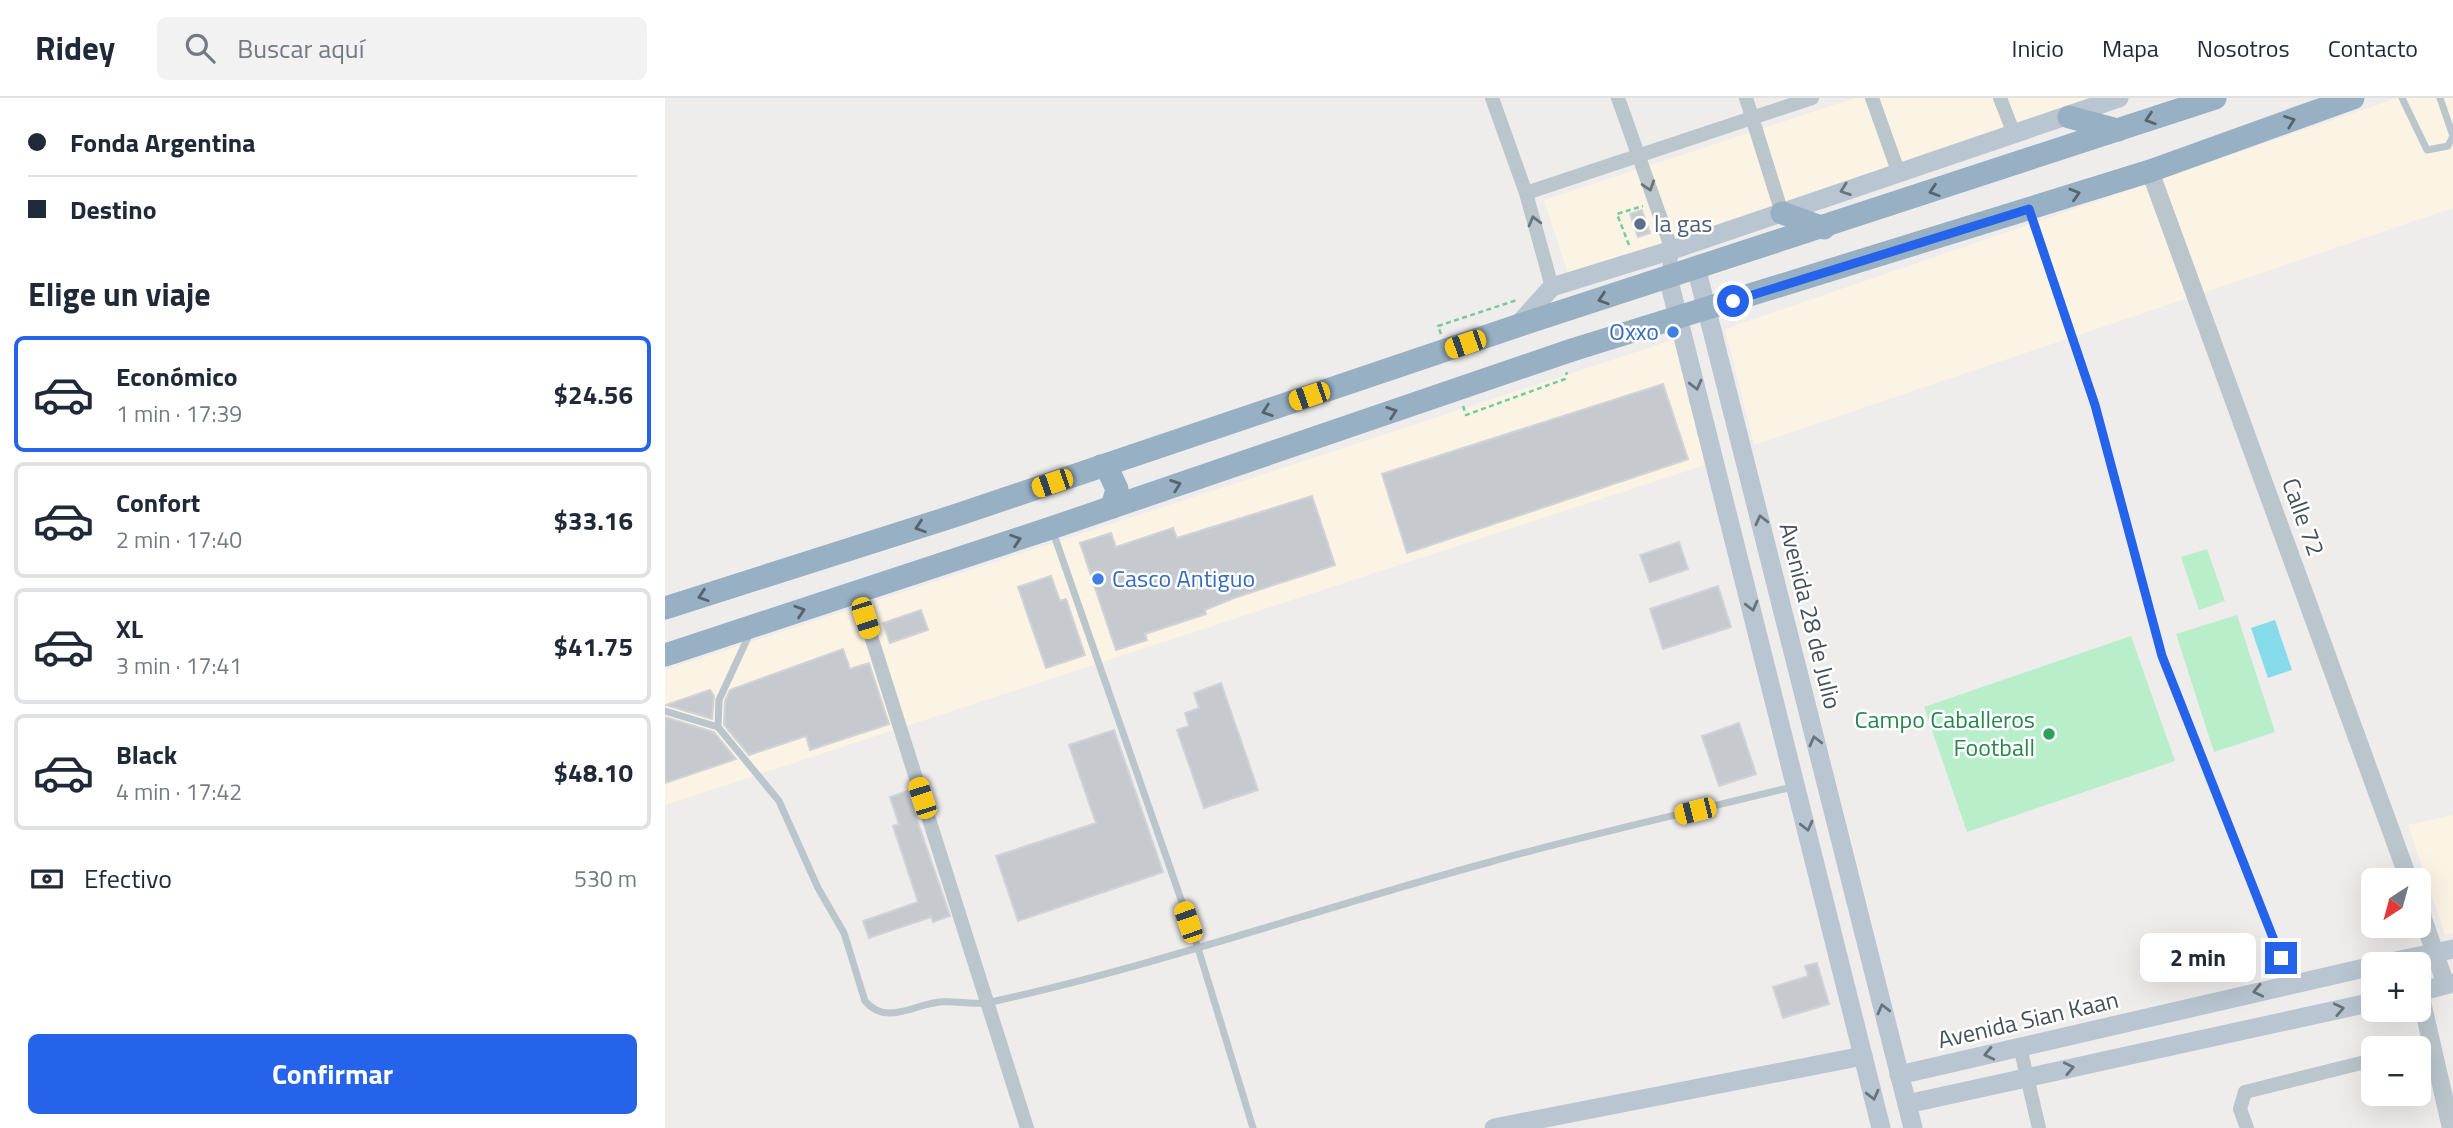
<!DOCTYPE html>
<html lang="es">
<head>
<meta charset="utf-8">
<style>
	body { margin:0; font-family:"Titillium Web",sans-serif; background:#f2f2f3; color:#1f2937; height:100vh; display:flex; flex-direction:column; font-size:26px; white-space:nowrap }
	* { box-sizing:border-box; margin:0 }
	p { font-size:23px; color:#747a83 }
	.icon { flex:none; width:38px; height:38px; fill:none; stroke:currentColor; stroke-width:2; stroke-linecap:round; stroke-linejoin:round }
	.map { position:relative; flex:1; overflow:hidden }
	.details { display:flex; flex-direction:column; background:#fff; width:665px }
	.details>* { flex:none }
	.guide { display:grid; align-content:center; height:154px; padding:0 28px; background:#fff }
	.needle { width:46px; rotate:216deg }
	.controls { position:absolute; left:1696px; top:770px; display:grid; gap:14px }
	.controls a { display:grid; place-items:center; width:70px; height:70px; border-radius:10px; background:#fff; box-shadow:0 7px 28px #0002; font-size:35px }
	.end { position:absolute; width:32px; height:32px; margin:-16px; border:9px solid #2563eb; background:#fff; box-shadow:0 0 0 4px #fff }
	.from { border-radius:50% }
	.bubble { position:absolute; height:49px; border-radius:10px; background:#fff; box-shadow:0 7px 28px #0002; font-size:23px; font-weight:700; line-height:49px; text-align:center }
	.car { position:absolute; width:21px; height:42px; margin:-21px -10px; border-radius:9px; box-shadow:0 0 5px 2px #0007; background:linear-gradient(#f5c518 24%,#345 0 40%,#f5c518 0 76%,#345 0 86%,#f5c518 0) }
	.guide b { display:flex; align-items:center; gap:24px; height:66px; font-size:26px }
	.guide b+b { border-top:2px solid #e0e1e3 }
	.guide i { width:18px; height:18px; background:#1f2937 }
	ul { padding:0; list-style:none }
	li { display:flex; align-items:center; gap:21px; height:116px; margin:0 14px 10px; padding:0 14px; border:4px solid #e0e1e3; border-radius:10px }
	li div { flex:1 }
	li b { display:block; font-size:26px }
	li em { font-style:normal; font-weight:700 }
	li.active { border-color:#2563eb }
	li>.icon { width:63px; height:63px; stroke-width:1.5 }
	h2 { padding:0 28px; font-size:32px; line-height:84px }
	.pay { display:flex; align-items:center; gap:18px; height:77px; padding:0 28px; font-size:26px }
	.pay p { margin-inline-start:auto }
	.button { display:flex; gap:14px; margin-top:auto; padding:14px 28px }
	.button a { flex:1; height:80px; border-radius:10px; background:#2563eb; color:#fff; font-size:28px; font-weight:700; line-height:80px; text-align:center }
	header { display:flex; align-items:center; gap:42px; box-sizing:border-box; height:98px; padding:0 35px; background:#fff; border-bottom:2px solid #e0e1e3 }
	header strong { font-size:33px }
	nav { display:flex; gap:38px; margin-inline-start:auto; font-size:24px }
	.search { width:490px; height:63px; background:#f2f2f3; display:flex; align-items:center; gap:18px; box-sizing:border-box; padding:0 24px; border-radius:10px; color:#747a83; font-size:26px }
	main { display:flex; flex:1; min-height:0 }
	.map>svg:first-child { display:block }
	.commercial { fill:#fbf3e4 }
	.green { fill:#b9eecb }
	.water { fill:#86dbeb }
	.building { fill:#c6cacf; stroke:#d0d3d8; stroke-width:2 }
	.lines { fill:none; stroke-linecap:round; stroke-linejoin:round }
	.path { stroke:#72cc9b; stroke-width:2.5; stroke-dasharray:5 3.5; stroke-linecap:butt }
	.service { stroke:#bac5cc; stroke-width:7 }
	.minor { stroke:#bac5cc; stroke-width:14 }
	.tertiary { stroke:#bac5cc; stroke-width:18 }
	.secondary { stroke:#b9c6d1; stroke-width:19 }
	.trunk { stroke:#97b0c4; stroke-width:23 }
	.oneway { stroke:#55646e }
	.oneway2 { stroke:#68747c }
	.oneway3 { stroke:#68747d }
	.route { stroke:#2563eb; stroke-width:9 }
	.service-dot { fill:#5c6f8a; stroke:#fff; stroke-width:2.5 }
	.shop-dot { fill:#3f7fe0; stroke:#fff; stroke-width:2.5 }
	.leisure-dot { fill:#2e9e5b; stroke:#fff; stroke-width:2.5 }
	.labels { text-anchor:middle; stroke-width:5; stroke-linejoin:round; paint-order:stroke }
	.service-label { font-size:24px; fill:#4e5e75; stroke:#fff; text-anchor:start }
	.shop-label { font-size:24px; fill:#366cbe; stroke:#fff; text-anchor:end }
	.street-label { font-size:24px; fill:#455159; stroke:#fff }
	.leisure-label { font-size:24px; fill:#27864d; stroke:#fff; text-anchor:end }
</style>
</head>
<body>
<header>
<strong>Ridey</strong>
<div class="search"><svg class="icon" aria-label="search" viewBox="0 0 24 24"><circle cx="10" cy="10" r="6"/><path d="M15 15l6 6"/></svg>Buscar aquí</div>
<nav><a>Inicio</a><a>Mapa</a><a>Nosotros</a><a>Contacto</a></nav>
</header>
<main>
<section class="details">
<div class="guide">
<b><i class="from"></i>Fonda Argentina</b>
<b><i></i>Destino</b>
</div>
<h2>Elige un viaje</h2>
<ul>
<li class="active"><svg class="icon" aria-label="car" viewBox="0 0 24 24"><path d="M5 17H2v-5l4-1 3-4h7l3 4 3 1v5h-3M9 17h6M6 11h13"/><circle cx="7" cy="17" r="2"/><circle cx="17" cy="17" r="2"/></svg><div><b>Económico</b><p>1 min · 17:39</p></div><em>$24.56</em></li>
<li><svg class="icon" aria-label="car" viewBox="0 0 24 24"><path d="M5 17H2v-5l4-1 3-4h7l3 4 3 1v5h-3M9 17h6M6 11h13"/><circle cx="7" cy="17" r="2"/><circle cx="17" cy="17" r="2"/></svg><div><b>Confort</b><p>2 min · 17:40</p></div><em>$33.16</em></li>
<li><svg class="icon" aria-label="car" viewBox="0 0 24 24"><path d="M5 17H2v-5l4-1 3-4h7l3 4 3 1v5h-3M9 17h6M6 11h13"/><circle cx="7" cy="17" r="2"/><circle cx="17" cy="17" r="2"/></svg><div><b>XL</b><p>3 min · 17:41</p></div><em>$41.75</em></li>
<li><svg class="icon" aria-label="car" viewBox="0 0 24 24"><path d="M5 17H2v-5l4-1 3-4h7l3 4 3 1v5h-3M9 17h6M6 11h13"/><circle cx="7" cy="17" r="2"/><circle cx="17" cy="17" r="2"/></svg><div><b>Black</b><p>4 min · 17:42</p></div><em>$48.10</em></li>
</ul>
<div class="pay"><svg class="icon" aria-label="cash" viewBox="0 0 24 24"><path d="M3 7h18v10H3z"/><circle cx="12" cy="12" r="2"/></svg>Efectivo<p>530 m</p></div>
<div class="button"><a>Confirmar</a></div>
</section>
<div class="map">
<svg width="1788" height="1030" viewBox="0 0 1788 1030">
	<rect width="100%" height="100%" fill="#efecec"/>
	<g class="commercial">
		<polygon points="1190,0 1439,0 903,176 879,102"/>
		<polygon points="1732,0 1788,0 1788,110 1089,347 1060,231"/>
		<polygon points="1014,240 1040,367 0,707 0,572"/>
		<polygon points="1788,717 1788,835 1780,837 1743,727"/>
	</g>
	<g class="green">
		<polygon points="1542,451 1560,503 1534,512 1516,459"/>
		<polygon points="1572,517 1610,634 1549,654 1511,536"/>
		<polygon points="1466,538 1510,663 1302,734 1259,609"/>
	</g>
	<polygon class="water" points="1610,522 1627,572 1603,580 1586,530"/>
	<g class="building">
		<polygon points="977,112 985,135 973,139 965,116"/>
		<polygon points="998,286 1023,361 742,455 717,376"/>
		<polygon points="647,398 670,467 569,500 540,512 541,516 480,536 482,542 451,552 415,445 446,435 451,449 508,430 512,440"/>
		<polygon points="1014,444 1023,471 985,484 975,457"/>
		<polygon points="386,478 395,503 401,501 420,557 381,570 353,489"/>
		<polygon points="1053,488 1066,529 998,551 985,511"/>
		<polygon points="256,512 263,532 225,545 218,525"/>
		<polygon points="178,551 185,571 204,565 224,626 145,652 141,638 84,657 59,627 60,603 65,592"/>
		<polygon points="556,585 593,692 539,710 512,632 524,628 520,615 534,610 529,595"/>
		<polygon points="45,592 49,598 47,621 1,607"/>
		<polygon points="0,619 49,634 71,661 0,685"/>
		<polygon points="1074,625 1091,676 1054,688 1037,638"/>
		<polygon points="449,632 498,774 353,823 331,758 431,725 404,647"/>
		<polygon points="242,693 285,818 268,824 266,819 204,840 198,823 253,804 228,728 234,726 225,699"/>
		<polygon points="1152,865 1164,906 1118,920 1108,889 1143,878 1140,868"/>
	</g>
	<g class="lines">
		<g class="path">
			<polyline points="964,147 952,116 978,108"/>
			<polyline points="776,236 773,228 852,202"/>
			<polyline points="798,308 801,317 900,281 902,274"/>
		</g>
		<g class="service">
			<polyline points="1737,0 1762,52 1783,48 1788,38 1775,0"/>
			<polyline points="1366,114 1430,307 1497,558 1626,885"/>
			<polyline points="388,434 533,850 588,1030"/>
			<path d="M85,535L54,602L53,629L114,703L153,790L179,835L200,903C221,928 248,907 274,904C291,902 309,908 326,904C495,867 658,809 825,764C925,736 1026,714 1127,689"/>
			<polyline points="0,613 53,629"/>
		</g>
		<g class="minor">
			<polyline points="827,0 861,95 887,189"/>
			<polyline points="953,0 1007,152 1003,179"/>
			<polyline points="1081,0 1117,115"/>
			<polyline points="1207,0 1233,73"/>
			<polyline points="1335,0 1349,36"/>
			<polyline points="861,95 1147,0"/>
			<polyline points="192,494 362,1030"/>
			<polyline points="1355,949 1374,1030"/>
			<polyline points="1582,1030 1575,1011 1580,994 1708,962"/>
		</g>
		<g class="tertiary">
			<polyline points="1485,73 1744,782"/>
			<polyline points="1754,809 1781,887"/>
			<polyline points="1754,891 1786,1030"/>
		</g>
		<g class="secondary">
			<polyline points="1031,169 1248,1030"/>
			<polyline points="1003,179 1216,1030"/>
			<polyline points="852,228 887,189 1007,152 1454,0"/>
			<polyline points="1716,866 1788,851"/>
			<polyline points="1754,894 1788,885"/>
			<polyline points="1234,977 1708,868"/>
			<polyline points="1242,1006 1708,904"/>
			<polyline points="829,1030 1198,958"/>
		</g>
		<g class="trunk">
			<polyline points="1404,19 1453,32"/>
			<polyline points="1117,115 1159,130"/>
			<polyline points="436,368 444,374 452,391 447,409"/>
			<polyline points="0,510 289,418 852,228 1550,0"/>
			<polyline points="0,557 386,430 907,252 1485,73 1688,0"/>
		</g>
	</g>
	<defs><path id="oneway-chevron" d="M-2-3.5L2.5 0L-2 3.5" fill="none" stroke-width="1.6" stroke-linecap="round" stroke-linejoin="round" transform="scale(1.75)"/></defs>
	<g class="oneway">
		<use href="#oneway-chevron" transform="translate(1485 21) rotate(162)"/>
		<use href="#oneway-chevron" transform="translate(1625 23) rotate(-20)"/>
		<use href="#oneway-chevron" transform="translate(1269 93) rotate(162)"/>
		<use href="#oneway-chevron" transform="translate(1410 96) rotate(-17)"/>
		<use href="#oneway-chevron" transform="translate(938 201) rotate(162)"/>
		<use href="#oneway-chevron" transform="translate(602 313) rotate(161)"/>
		<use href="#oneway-chevron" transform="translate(727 314) rotate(-19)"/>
		<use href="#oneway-chevron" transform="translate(511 387) rotate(-19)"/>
		<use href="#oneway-chevron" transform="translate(255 429) rotate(162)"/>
		<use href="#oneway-chevron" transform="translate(351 442) rotate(-18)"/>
		<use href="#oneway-chevron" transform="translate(38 498) rotate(162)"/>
		<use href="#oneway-chevron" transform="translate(135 513) rotate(-18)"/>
	</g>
	<g class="oneway2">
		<use href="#oneway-chevron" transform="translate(984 88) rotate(72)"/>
		<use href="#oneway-chevron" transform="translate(869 123) rotate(-105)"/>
	</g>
	<g class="oneway3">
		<use href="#oneway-chevron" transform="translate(1180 92) rotate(160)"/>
		<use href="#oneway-chevron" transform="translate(1031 287) rotate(76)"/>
		<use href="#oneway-chevron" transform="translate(1096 422) rotate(-104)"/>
		<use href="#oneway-chevron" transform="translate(1087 508) rotate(76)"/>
		<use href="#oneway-chevron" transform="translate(1150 643) rotate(-104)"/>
		<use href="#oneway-chevron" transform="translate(1142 728) rotate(76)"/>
		<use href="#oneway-chevron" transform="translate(1593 893) rotate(167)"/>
		<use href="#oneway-chevron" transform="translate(1218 911) rotate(-104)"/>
		<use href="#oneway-chevron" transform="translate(1674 911) rotate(-12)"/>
		<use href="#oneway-chevron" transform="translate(1324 956) rotate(167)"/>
		<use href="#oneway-chevron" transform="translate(1404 970) rotate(-12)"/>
		<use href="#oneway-chevron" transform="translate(1208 997) rotate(76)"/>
	</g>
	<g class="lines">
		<polyline class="route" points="1068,203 1364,111 1430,307 1497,558 1616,860"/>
	</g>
	<circle class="service-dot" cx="975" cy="126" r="7"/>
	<g class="shop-dot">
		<circle cx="1008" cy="234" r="7"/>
		<circle cx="433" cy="481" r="7"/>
	</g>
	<circle class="leisure-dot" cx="1384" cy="636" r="7"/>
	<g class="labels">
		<g class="service-label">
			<text x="989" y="134">la gas</text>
		</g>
		<g class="shop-label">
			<text x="994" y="242">Oxxo</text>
			<text x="447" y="489" text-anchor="start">Casco Antiguo</text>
		</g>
		<g class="street-label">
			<text transform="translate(1638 419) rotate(70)" y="8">Calle 72</text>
			<text transform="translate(1145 518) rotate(76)" y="8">Avenida 28 de Julio</text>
			<text transform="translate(1363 922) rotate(-13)" y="8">Avenida Sian Kaan</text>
		</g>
		<g class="leisure-label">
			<text x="1370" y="630">Campo Caballeros<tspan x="1370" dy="28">Football</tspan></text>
		</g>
	</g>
</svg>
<div class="controls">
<a><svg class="needle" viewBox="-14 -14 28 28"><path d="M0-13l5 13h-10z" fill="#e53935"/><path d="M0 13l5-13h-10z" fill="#747a83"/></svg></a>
<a>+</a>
<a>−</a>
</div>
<i class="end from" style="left:1068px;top:203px"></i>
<i class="end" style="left:1616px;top:860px"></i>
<div class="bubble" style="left:1475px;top:835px;width:116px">2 min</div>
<i class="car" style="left:800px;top:246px;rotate:251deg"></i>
<i class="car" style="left:644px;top:298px;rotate:251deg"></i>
<i class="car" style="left:387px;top:385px;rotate:251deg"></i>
<i class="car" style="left:200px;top:520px;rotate:162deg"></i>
<i class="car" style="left:257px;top:700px;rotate:342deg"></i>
<i class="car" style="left:1030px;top:713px;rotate:256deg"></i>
<i class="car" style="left:523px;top:824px;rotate:341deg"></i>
</div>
</main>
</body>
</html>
